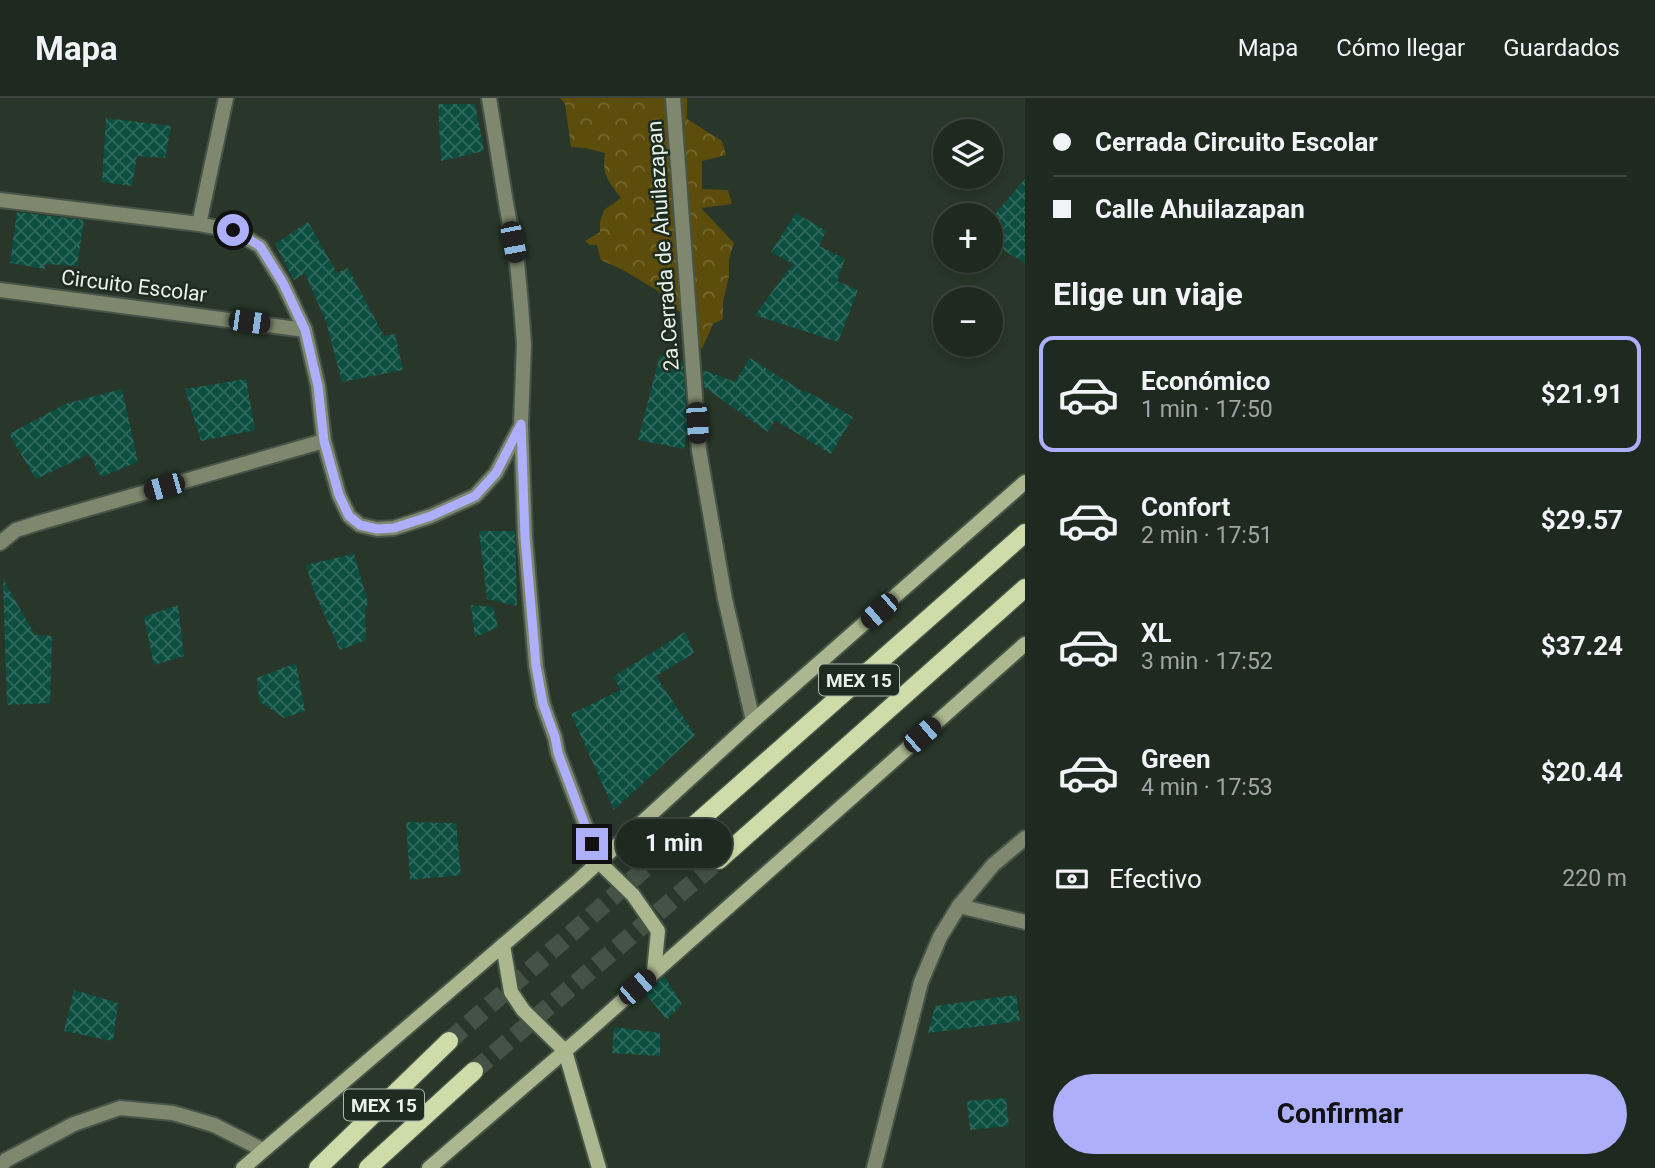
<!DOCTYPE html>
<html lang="es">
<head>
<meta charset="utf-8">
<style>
	body { margin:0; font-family:Roboto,sans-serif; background:#263129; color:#f1f3f6; height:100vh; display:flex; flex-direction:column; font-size:26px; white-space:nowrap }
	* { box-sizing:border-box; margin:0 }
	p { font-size:23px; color:#a1a6a5 }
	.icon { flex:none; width:38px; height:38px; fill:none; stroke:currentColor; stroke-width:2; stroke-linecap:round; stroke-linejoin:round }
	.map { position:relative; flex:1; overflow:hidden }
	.drawer { display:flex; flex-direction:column; background:#1e2920; width:630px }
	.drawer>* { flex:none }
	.guide { display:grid; align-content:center; height:154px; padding:0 28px; background:#1e2920 }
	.controls { position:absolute; left:933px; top:21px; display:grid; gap:14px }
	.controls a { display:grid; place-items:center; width:70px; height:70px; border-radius:50%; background:#1e2920; box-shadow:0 4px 10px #0003,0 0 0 2px #3c453e; font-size:35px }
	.end { position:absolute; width:32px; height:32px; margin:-16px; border:9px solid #adaffb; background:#111; box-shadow:0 0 0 4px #111 }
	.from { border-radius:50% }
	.bubble { position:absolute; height:49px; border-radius:24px; background:#1e2920; box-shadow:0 4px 10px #0003,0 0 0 2px #3c453e; font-size:23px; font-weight:700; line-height:49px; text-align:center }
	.car { position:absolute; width:21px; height:42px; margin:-21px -10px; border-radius:9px; box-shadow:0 0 5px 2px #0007; background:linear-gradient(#222 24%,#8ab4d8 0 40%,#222 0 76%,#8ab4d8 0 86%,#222 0) }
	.guide b { display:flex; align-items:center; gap:24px; height:66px; font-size:26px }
	.guide b+b { border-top:2px solid #3c453e }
	.guide i { width:18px; height:18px; background:#f1f3f6 }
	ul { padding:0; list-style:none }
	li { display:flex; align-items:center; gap:21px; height:116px; margin:0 14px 10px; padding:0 14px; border:4px solid transparent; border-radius:14px }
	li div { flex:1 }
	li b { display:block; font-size:26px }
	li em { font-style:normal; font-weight:700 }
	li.on { border-color:#adaffb }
	li>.icon { width:63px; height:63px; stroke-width:1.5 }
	h2 { padding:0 28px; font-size:32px; line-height:84px }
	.pay { display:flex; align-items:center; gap:18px; height:77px; padding:0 28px; font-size:26px }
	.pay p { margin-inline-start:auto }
	.action { display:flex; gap:14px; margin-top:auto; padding:14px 28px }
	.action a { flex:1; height:80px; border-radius:42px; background:#adaffb; color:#111; font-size:28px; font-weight:700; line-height:80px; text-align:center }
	header { display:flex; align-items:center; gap:42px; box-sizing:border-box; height:98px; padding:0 35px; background:#1e2920; border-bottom:2px solid #3c453e }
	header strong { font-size:33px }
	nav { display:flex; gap:38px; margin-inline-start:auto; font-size:24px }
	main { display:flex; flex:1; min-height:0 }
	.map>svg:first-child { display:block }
	.forest { fill:url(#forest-crowns) }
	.building { fill:url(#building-cross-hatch) }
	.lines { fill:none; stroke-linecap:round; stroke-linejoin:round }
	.primary-tunnel { stroke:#455347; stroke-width:18; stroke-dasharray:18 9; stroke-linecap:butt }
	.street-casing { stroke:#475549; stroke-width:18 }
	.secondary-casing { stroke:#475549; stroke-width:18 }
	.primary-casing { stroke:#475549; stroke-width:21 }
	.street { stroke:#7f876e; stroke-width:14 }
	.secondary { stroke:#abb78f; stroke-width:14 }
	.primary { stroke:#cddca8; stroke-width:18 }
	.route { stroke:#adaffb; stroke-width:9 }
	.labels { text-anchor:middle; stroke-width:5; stroke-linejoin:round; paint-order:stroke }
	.shield { fill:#1e2c20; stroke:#acb7ad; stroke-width:2 }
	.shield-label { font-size:19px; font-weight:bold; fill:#e9f2ea }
	.street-label { font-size:21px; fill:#e9f2ea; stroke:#1e2c20 }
</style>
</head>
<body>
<header>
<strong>Mapa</strong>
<nav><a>Mapa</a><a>Cómo llegar</a><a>Guardados</a></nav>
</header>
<main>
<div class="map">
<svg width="1025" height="1070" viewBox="0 0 1025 1070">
	<defs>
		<pattern id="forest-crowns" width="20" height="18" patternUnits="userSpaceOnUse" patternTransform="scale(1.75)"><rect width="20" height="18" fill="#5d4d0c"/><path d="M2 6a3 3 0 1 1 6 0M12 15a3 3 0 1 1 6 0" fill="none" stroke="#746730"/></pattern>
		<pattern id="building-cross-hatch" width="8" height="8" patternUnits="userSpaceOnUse" patternTransform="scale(1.75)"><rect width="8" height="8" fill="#0c4f41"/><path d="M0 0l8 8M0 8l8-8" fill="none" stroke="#2f695d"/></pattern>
	</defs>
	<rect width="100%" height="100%" fill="#28372a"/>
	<path class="forest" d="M560,0H687V21L722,43L726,57L702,63V91L728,92L732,106L701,110L734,145L729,161V178L723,204V221L713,226L702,251L682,215L669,207L663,196L623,172L601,162L597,147H590L585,143L600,134V124L604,112L621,100C609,85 601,75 605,55L585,50L571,49L565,6Z"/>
	<g class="building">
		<polygon points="438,6 475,6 484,53 441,63"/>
		<polygon points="106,20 171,28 165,60 137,58 132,88 102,84"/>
		<polygon points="1025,81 1025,165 990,144 990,122"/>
		<polygon points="17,114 84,122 77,168 45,166 45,171 10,165"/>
		<polygon points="796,115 826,133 819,148 845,161 837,183 858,192 838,244 755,217 793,166 771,154"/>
		<polygon points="308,124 337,175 348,170 384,238 395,236 403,272 342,284 326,224 305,175 294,182 275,146"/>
		<polygon points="660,257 683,265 688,333 684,351 638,342"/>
		<polygon points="750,260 805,295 806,293 853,319 831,356 775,322 768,334 704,289 703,272 735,284"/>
		<polygon points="246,281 255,332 201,343 185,291"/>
		<polygon points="122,291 138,364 101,379 89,356 36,381 9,336 65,306"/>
		<polygon points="479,433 515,433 517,508 487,501"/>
		<polygon points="354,456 368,505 365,513 366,542 340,552 313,491 306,467"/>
		<polygon points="3,481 35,537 52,538 50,605 7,607"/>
		<polygon points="178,507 184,558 154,567 144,519"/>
		<polygon points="471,507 493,509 498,529 475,539"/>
		<polygon points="685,534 694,555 656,578 695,637 614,712 571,616 621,592 613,579"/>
		<polygon points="296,565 305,613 284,620 259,603 257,580"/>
		<polygon points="406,724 456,725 461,777 410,782"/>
		<polygon points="664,878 682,906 667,922 645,895"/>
		<polygon points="74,892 118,905 113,943 64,933"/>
		<polygon points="1016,897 1020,923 928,935 935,908"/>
		<polygon points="614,929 660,935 660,958 612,955"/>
		<polygon points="1006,1000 1009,1028 970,1032 967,1003"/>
	</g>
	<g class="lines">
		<g class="primary-tunnel">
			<polyline points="449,943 692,729"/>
			<polyline points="474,973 719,762"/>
		</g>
		<g class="street-casing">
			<g id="street">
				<polyline points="489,0 506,105 517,164 521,207 524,246 521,326 525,439 536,568 543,606 555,640 558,655 599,764"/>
				<polyline points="673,0 699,352 725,501 753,623"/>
				<polyline points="0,102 199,126 233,133 260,148 283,185 305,232 318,288 324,343 339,397 349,418 360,427 377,431 394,430 431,418 475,398 496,375 519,331"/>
				<polyline points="199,126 226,0"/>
				<polyline points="0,192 305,232"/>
				<polyline points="0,445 16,432 38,425 324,343"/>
				<polyline points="959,808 1025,824"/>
				<polyline points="0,1069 6,1062 74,1026 120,1010 173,1015 214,1027 263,1052"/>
				<polyline points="874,1070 921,884 940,839 959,808 993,767 1025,740"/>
			</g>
		</g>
		<g class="secondary-casing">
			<g id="secondary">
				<polyline points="599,764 633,797 658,833 654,874"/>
				<polyline points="503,847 511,894 523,912 565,953 599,1070"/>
				<polyline points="243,1070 579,782 753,623 1025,384"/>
				<polyline points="429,1070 586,935 1025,546"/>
			</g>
		</g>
		<g class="primary-casing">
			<g id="primary">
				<polyline points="692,729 1025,435"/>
				<polyline points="719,762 1025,490"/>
				<polyline points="318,1070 449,943"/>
				<polyline points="368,1070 474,973"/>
			</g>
		</g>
		<use href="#street" class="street"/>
		<use href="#secondary" class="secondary"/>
		<use href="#primary" class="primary"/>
	</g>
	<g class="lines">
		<polyline class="route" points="233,132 260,148 283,185 305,232 318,288 324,343 339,397 349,418 360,427 377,431 394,430 431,418 475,398 496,375 521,326 525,439 536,568 543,606 555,639 558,655 592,746"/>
	</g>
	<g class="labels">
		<g class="shield">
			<rect x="819" y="566.5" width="80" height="31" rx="5"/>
			<rect x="344" y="991.5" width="80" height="31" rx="5"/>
		</g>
		<g class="shield-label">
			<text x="859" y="589">MEX 15</text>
			<text x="384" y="1014">MEX 15</text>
		</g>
		<g class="street-label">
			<text transform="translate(663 148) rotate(-94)" y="7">2a.Cerrada de Ahuilazapan</text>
			<text transform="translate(134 188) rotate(7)" y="7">Circuito Escolar</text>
		</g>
	</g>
</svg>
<div class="controls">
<a><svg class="icon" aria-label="layers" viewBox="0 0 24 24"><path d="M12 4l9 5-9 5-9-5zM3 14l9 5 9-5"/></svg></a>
<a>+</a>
<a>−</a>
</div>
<i class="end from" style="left:233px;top:132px"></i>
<i class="end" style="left:592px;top:746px"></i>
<div class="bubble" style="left:616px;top:721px;width:116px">1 min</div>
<i class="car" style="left:513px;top:144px;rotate:169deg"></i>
<i class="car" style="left:249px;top:224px;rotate:98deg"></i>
<i class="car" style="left:697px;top:325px;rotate:176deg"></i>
<i class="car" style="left:164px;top:389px;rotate:254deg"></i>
<i class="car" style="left:879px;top:513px;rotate:229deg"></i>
<i class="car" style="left:922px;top:637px;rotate:49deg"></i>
<i class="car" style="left:637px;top:889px;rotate:49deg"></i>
</div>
<section class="drawer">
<div class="guide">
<b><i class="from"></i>Cerrada Circuito Escolar</b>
<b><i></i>Calle Ahuilazapan</b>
</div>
<h2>Elige un viaje</h2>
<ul>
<li class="on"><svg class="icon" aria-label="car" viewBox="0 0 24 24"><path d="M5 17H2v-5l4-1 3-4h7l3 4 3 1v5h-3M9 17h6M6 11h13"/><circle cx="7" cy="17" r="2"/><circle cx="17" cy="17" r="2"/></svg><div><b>Económico</b><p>1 min · 17:50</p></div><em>$21.91</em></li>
<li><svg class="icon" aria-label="car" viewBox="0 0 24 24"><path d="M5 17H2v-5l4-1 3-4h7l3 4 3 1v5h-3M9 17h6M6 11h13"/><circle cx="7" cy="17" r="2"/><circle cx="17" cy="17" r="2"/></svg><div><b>Confort</b><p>2 min · 17:51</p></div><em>$29.57</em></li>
<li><svg class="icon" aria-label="car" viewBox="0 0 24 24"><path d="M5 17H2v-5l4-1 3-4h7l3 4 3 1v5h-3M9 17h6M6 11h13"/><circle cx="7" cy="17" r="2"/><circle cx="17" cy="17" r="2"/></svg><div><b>XL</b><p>3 min · 17:52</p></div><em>$37.24</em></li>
<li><svg class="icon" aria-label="car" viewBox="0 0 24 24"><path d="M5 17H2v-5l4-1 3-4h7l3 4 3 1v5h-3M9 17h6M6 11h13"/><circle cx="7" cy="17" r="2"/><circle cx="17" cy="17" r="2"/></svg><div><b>Green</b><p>4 min · 17:53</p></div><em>$20.44</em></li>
</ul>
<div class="pay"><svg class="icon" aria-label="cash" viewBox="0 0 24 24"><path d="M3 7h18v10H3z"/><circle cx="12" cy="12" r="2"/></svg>Efectivo<p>220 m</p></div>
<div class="action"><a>Confirmar</a></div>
</section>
</main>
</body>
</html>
